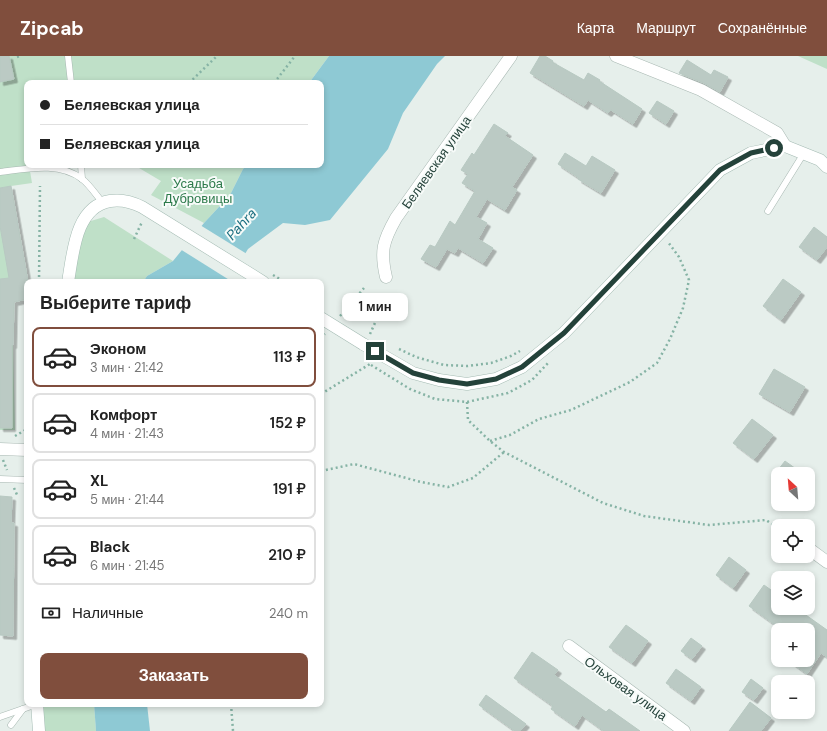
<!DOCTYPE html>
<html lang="ru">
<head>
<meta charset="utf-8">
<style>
	body { margin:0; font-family:"DM Sans",sans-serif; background:#f2f2f2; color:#222; height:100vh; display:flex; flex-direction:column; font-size:15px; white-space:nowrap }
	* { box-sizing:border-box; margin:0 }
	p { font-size:13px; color:#767676 }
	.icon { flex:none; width:22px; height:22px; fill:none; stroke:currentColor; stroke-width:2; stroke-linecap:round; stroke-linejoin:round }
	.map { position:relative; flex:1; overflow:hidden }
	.details { position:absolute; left:24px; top:223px; width:300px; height:428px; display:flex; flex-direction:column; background:#fff; border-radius:8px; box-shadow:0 2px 6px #0003 }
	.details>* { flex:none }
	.banner { position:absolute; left:24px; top:24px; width:300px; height:88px; border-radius:8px; box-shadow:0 2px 6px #0003; display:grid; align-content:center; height:88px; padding:0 16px; background:#fff }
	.needle { width:26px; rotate:334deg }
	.tools { position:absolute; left:771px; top:411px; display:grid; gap:8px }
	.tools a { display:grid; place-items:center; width:44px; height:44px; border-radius:8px; background:#fff; box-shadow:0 2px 6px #0003; font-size:20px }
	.end { position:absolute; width:18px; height:18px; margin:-9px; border:5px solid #24423a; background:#fff; box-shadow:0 0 0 2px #fff }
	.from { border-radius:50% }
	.bubble { position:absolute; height:28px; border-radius:8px; background:#fff; box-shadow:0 2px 6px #0003; font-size:13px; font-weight:600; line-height:28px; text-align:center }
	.banner b { display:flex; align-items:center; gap:14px; height:38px; font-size:15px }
	.banner b+b { border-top:1px solid #e0e0e0 }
	.banner i { width:10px; height:10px; background:#222 }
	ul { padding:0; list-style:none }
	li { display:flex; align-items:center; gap:12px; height:60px; margin:0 8px 6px; padding:0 8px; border:2px solid #e0e0e0; border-radius:8px }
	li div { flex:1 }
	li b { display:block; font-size:15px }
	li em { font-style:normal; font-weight:600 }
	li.active { border-color:#804e3d }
	li>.icon { width:36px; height:36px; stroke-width:1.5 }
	h2 { padding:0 16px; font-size:18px; line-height:48px }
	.pay { display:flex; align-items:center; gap:10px; height:44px; padding:0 16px; font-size:15px }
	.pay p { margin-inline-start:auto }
	.button { display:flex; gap:8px; margin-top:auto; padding:8px 16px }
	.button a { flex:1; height:46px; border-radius:8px; background:#804e3d; color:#fff; font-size:16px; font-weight:600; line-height:46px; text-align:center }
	header { display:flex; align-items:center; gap:24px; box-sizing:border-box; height:56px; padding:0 20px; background:#804e3d; color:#fff }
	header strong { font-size:19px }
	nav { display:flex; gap:22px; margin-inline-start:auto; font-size:14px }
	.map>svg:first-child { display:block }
	.green { fill:#bfe0c8 }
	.water { fill:#8ec9d4 }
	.pier { fill:#e6efeb }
	.building { fill:#bbcac4; stroke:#b8c9c2; filter:url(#shadow) }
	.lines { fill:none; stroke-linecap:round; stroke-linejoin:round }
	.lane-casing { stroke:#a8b8b2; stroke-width:7 }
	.street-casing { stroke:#a8b8b2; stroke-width:13 }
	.secondary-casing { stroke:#a4bbb3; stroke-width:13 }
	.path { stroke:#86b3a5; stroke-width:2.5; stroke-dasharray:2 3; stroke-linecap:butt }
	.lane { stroke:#fff; stroke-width:6 }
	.street { stroke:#fff; stroke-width:12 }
	.secondary { stroke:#fff; stroke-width:12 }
	.secondary-bridge-casing { stroke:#a4bbb3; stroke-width:13; stroke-linecap:butt }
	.secondary-bridge { stroke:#fff; stroke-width:12 }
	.route { stroke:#24423a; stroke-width:5 }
	.labels { text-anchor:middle; stroke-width:4; stroke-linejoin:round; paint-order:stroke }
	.street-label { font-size:13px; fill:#24423a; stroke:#f7fbf9 }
	.park-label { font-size:13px; fill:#2d7a4b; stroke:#f7fbf9 }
	.water-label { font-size:14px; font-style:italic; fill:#1c6f80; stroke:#f7fbf9 }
</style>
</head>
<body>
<header>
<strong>Zipcab</strong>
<nav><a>Карта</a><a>Маршрут</a><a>Сохранённые</a></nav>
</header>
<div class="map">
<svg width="827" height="675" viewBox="0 0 827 675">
	<defs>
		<filter id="shadow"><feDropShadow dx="3.5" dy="3.5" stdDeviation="0" flood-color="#0004"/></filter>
	</defs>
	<rect width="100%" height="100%" fill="#e6efeb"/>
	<g class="green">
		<polygon points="0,0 329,0 309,27 27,27 27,84 26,85 27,93 27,109 29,109 32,127 11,130 28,226 27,226 27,243 14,246 13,289 15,374 0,374"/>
		<polygon points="798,0 827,0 827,13"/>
		<polygon points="134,109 247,109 243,113 230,139 204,167 151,139 161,125"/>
		<polygon points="104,161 173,205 147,220 143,226 68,226 81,168"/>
		<polygon points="37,648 94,648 96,675 39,675"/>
	</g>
	<g class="water">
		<polygon points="329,0 445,0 437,8 403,57 388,93 330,164 305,169 283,167 248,193 228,226 143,226 147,220 173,205 204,167 230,139 243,113 247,109 321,109 321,27 309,27"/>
		<polygon points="94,648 147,648 150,675 96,675"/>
	</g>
	<polygon class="pier" points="200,169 247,198 231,225 180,193"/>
	<g class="building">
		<polygon points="0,0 9,0 14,23 0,26"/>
		<polygon points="540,0 545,0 553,5 552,6 584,24 588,17 600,24 599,25 642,53 633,68 611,54 608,57 588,44 584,50 530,17"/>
		<polygon points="687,4 711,19 714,14 728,21 720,36 704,27 679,17"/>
		<polygon points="657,45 674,55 666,68 649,57"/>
		<polygon points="494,68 508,77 505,80 533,99 512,131 517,134 505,154 487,143 476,161 487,167 478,183 493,192 483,207 458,192 455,197 447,193 436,211 421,203 430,189 435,191 450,165 455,169 475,135 462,127 468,118 461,114 472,97 474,99"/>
		<polygon points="565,97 586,110 592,100 615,114 601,137 578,123 579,122 558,108"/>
		<polygon points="11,130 28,226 27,226 27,243 14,246 13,289 12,289 12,372 0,372 0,223 9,222 0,170 0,132"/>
		<polygon points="814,171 827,181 827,191 817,204 799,191"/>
		<polygon points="783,223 801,236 781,264 763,250"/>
		<polygon points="774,313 805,331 790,356 759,338"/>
		<polygon points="752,363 773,379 754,403 733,387"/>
		<polygon points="785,405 803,418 775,418"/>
		<polygon points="0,440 12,441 11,467 14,467 13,580 0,579"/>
		<polygon points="729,501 746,514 733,532 716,519"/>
		<polygon points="764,529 778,539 778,552 796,552 827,574 827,601 821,597 807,618 788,604 808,604 808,574 782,574 749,550"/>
		<polygon points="626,569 648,585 632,607 609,591"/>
		<polygon points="691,582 702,590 692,603 681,595"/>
		<polygon points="532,596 558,614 554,619 606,656 609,653 640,675 604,675 582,659 575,670 551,653 553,650 514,622"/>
		<polygon points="676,613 701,631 691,645 666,627"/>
		<polygon points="751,623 763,632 754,644 742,636"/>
		<polygon points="486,639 526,668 520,675 515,675 479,649"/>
		<polygon points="750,646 771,662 761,675 729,675"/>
	</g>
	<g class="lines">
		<g class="lane-casing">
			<g id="lane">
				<polyline points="68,0 71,27"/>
				<polyline points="81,109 82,123"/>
				<path d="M0,116C26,113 59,105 82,123C89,128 97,140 102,146"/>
				<polyline points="768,155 804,97"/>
				<polyline points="0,423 27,424"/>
				<polyline points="0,661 37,648"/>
				<polyline points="11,669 23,653"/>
			</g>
		</g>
		<g class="street-casing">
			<g id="street">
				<polyline points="616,0 701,34 777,77 785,90"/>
				<path d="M386,221C380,195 383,185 396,162L511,0"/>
				<polyline points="0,393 27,394"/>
				<polyline points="808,492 827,506"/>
				<polyline points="569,590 684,675"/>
			</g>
		</g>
		<g class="secondary-casing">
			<g id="secondary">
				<path d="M68,226C73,198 75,151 110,145C122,143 132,146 142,151L263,226"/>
				<polyline points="363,288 413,317 439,324 467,328 496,323 522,311 564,277 720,114 751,97 785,90 820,104 827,111"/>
				<polyline points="37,648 39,675"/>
			</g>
		</g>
		<g class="path">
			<polyline points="17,1 20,0"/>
			<polyline points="189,27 217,0"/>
			<polyline points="274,27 295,0"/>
			<polyline points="134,183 142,166"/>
			<polyline points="273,219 285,226"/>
			<polyline points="39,226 40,130"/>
			<polyline points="340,260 364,232"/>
			<polyline points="370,278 379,258"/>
			<polyline points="321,282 325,278"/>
			<polyline points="399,293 416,301 444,309 468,310 491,307 511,300 520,295"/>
			<polyline points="371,309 410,333 435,343 467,346 508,337 532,324 548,307"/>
			<polyline points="321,338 370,308"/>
			<polyline points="467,346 468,364 490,385 504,396 603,447 644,460 709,469 766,464 778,472"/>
			<polyline points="15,380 27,373"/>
			<polyline points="490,385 510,379 539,363 571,354 630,326 657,307 670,283 683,252 689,224 679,201 668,186"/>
			<polyline points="3,404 7,414"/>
			<polyline points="321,415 354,408 421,426 448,431 473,422 504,396"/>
			<polyline points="14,432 18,441"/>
			<polyline points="231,648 233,675"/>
		</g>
		<use href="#lane" class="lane"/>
		<use href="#street" class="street"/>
		<use href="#secondary" class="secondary"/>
		<g class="secondary-bridge-casing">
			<polyline id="secondary-bridge" points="321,262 363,288"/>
		</g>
		<use href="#secondary-bridge" class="secondary-bridge"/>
	</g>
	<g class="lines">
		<polyline class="route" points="375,295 413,317 439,324 467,328 496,323 522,311 564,277 720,114 751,97 774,92"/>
	</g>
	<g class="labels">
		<g class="street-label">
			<text transform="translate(436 106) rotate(-55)" y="5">Беляевская улица</text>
			<text transform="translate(626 632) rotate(36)" y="5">Ольховая улица</text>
		</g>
		<g class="park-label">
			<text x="198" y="132">Усадьба<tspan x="198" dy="15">Дубровицы</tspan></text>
		</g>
		<g class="water-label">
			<text transform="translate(241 168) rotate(-48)" y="5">Pahra</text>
		</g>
	</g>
</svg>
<div class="tools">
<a><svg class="needle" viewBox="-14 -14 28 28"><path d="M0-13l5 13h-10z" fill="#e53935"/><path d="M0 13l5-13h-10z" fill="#767676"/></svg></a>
<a><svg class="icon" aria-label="locate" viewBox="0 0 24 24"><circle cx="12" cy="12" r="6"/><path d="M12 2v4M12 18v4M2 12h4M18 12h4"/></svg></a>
<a><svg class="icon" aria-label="layers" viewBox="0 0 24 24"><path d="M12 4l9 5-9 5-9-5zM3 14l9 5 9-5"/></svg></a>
<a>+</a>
<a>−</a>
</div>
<i class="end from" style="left:774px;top:92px"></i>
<i class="end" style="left:375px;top:295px"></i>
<div class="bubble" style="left:342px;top:237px;width:66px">1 мин</div>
<div class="banner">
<b><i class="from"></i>Беляевская улица</b>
<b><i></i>Беляевская улица</b>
</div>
<section class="details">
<h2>Выберите тариф</h2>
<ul>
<li class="active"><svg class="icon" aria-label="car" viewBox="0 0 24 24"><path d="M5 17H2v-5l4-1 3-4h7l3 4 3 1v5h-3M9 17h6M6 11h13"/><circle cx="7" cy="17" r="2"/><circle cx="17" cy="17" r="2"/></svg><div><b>Эконом</b><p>3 мин · 21:42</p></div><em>113 ₽</em></li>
<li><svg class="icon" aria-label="car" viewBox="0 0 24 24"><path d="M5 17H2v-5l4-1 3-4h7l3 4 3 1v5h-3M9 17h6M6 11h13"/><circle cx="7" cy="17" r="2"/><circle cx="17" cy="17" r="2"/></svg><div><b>Комфорт</b><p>4 мин · 21:43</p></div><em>152 ₽</em></li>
<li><svg class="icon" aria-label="car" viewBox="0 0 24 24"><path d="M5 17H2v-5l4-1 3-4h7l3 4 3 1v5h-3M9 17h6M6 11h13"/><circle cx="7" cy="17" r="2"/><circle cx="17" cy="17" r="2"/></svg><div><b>XL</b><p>5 мин · 21:44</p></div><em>191 ₽</em></li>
<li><svg class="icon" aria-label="car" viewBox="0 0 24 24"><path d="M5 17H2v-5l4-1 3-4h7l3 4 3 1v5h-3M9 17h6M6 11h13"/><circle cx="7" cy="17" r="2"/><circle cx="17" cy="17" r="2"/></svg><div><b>Black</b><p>6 мин · 21:45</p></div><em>210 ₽</em></li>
</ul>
<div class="pay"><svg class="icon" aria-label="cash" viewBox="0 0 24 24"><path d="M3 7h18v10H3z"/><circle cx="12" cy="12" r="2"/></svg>Наличные<p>240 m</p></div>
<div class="button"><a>Заказать</a></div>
</section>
</div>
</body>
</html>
